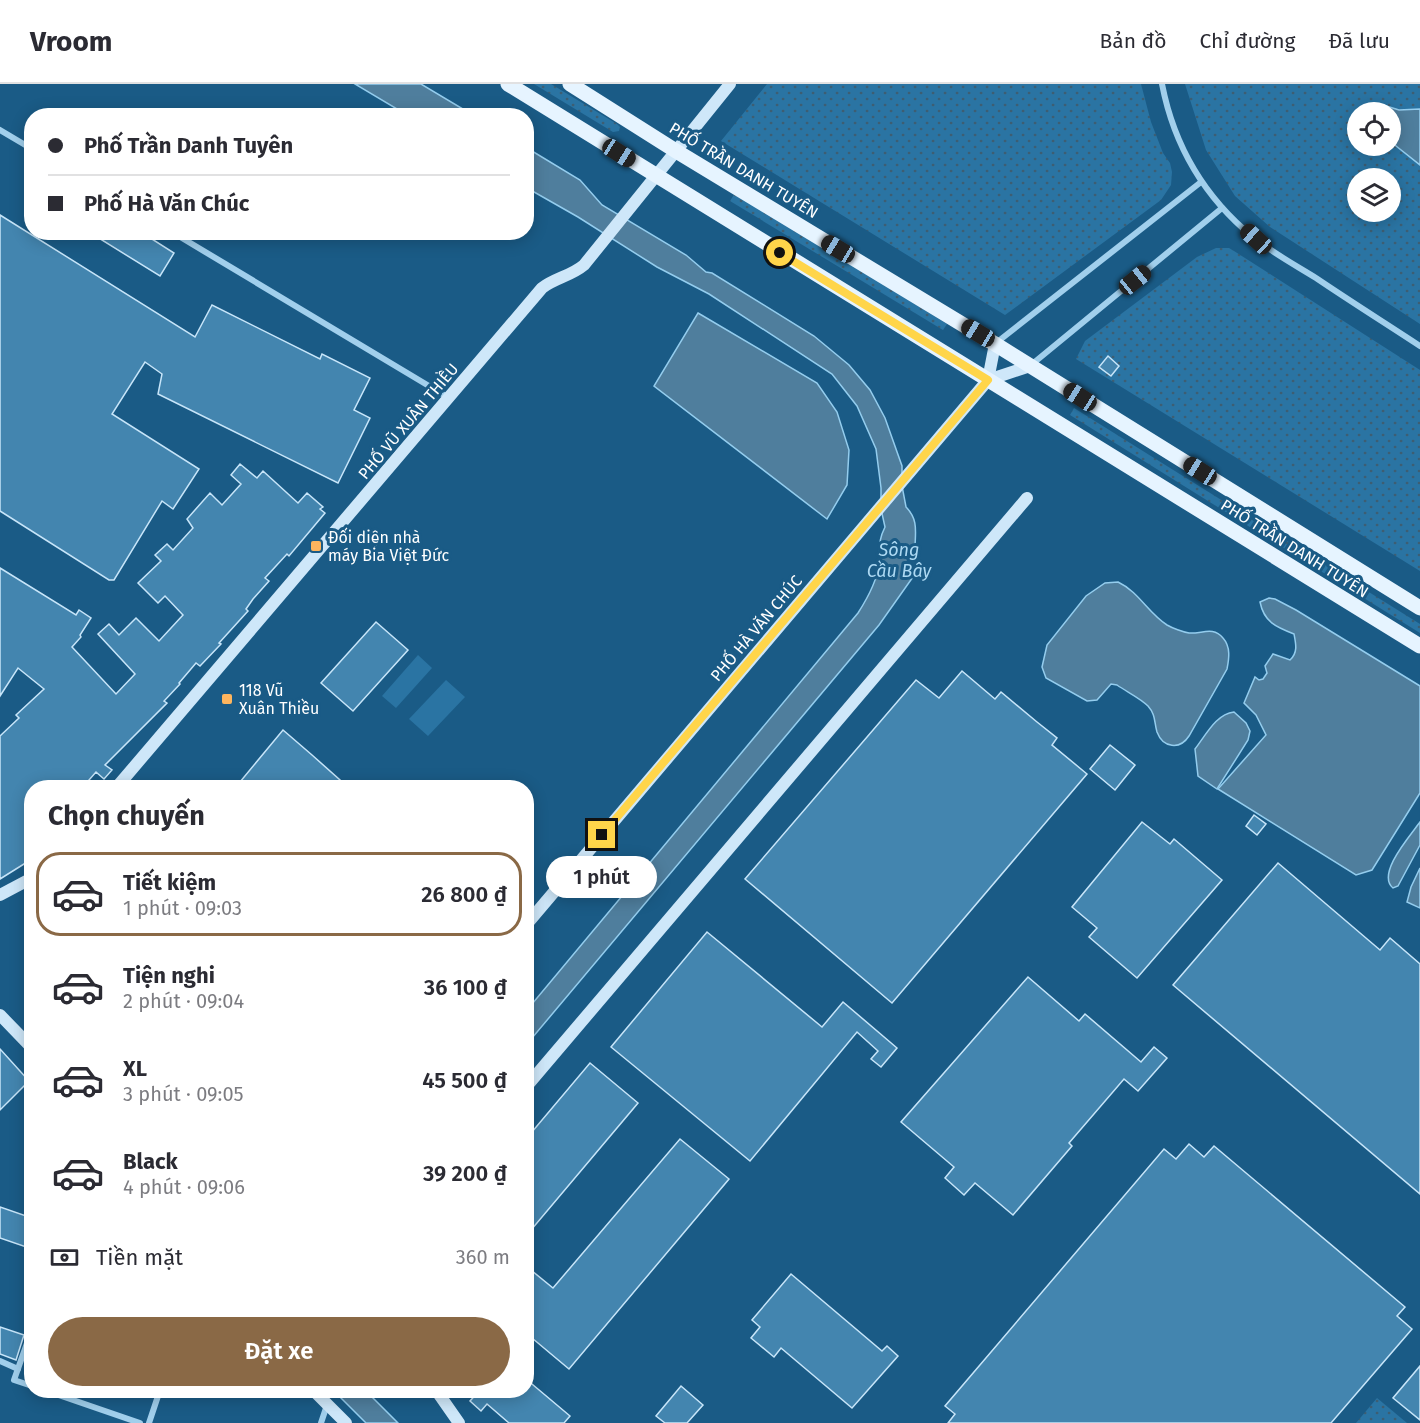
<!DOCTYPE html>
<html lang="vi">
<head>
<meta charset="utf-8">
<style>
	body { margin:0; font-family:"Fira Sans",sans-serif; background:#f2f2f3; color:#2b2b33; height:100vh; display:flex; flex-direction:column; font-size:22px; white-space:nowrap }
	* { box-sizing:border-box; margin:0 }
	p { font-size:20px; color:#7c7c81 }
	.icon { flex:none; width:33px; height:33px; fill:none; stroke:currentColor; stroke-width:2; stroke-linecap:round; stroke-linejoin:round }
	.map { position:relative; flex:1; overflow:hidden }
	.details { position:absolute; left:24px; top:696px; width:510px; height:618px; display:flex; flex-direction:column; background:#fff; border-radius:24px; box-shadow:0 3px 15px #0003 }
	.details>* { flex:none }
	.top-card { position:absolute; left:24px; top:24px; width:510px; height:132px; border-radius:24px; box-shadow:0 3px 15px #0003; display:grid; align-content:center; height:132px; padding:0 24px; background:#fff }
	.fabs { position:absolute; left:1347px; top:18px; display:grid; gap:12px }
	.fabs a { display:grid; place-items:center; width:54px; height:54px; border-radius:50%; background:#fff; box-shadow:0 3px 15px #0003; font-size:30px }
	.end { position:absolute; width:27px; height:27px; margin:-14px; border:8px solid #ffd54a; background:#111; box-shadow:0 0 0 3px #111 }
	.from { border-radius:50% }
	.bubble { position:absolute; height:42px; border-radius:21px; background:#fff; box-shadow:0 3px 15px #0003; font-size:20px; font-weight:600; line-height:42px; text-align:center }
	.car { position:absolute; width:18px; height:36px; margin:-18px -9px; border-radius:8px; box-shadow:0 0 4px 2px #0007; background:linear-gradient(#222 24%,#8ab4d8 0 40%,#222 0 76%,#8ab4d8 0 86%,#222 0) }
	.top-card b { display:flex; align-items:center; gap:21px; height:57px; font-size:22px }
	.top-card b+b { border-top:2px solid #e1e1e2 }
	.top-card i { width:15px; height:15px; background:#2b2b33 }
	ul { padding:0; list-style:none }
	li { display:flex; align-items:center; gap:18px; height:84px; margin:0 12px 9px; padding:0 12px; border:3px solid transparent; border-radius:24px }
	li div { flex:1 }
	li b { display:block; font-size:22px }
	li em { font-style:normal; font-weight:600 }
	li.active { border-color:#8a6946 }
	li>.icon { width:54px; height:54px; stroke-width:1.5 }
	h2 { padding:0 24px; font-size:27px; line-height:72px }
	.pay { display:flex; align-items:center; gap:15px; height:66px; padding:0 24px; font-size:22px }
	.pay p { margin-inline-start:auto }
	.action { display:flex; gap:12px; margin-top:auto; padding:12px 24px }
	.action a { flex:1; height:69px; border-radius:36px; background:#8a6946; color:#fff; font-size:24px; font-weight:600; line-height:69px; text-align:center }
	header { display:flex; align-items:center; gap:36px; box-sizing:border-box; height:84px; padding:0 30px; background:#fff; border-bottom:2px solid #e1e1e2 }
	header strong { font-size:28px }
	nav { display:flex; gap:33px; margin-inline-start:auto; font-size:21px }
	.map>svg:first-child { display:block }
	.grass { fill:url(#grass-dots); fill-rule:evenodd }
	.pitch { fill:#2a74a3 }
	.water { fill:#4f7e9d; stroke:#94cdee; stroke-width:1.5 }
	.building { fill:#4385af; stroke:#c7e5f9; stroke-width:1.5 }
	.lines { fill:none; stroke-linecap:round; stroke-linejoin:round }
	.street { stroke:#a1cfec; stroke-width:6 }
	.secondary { stroke:#cee7f9; stroke-width:12 }
	.primary { stroke:#e6f4ff; stroke-width:15 }
	.route { stroke:#ffd54a; stroke-width:8 }
	.poi-dot { fill:#feb55e; stroke:#1a5b86; stroke-width:2 }
	.labels { text-anchor:middle; stroke-width:6; stroke-linejoin:round; paint-order:stroke }
	.street-label { font-size:16px; fill:#fff; stroke:#1a5b86 }
	.poi-label { font-size:16px; fill:#fff; stroke:#1a5b86; text-anchor:start }
	.water-label { font-size:18px; font-style:italic; fill:#add9f3; stroke:#1a5b86 }
</style>
</head>
<body>
<header>
<strong>Vroom</strong>
<nav><a>Bản đồ</a><a>Chỉ đường</a><a>Đã lưu</a></nav>
</header>
<div class="map">
<svg width="1420" height="1339" viewBox="0 0 1420 1339">
	<defs>
		<pattern id="grass-dots" width="8" height="8" patternUnits="userSpaceOnUse" patternTransform="scale(1.5)"><rect width="8" height="8" fill="#2a74a3"/><path d="M2 2h.1M6 6h.1" fill="none" stroke="#3d5e73" stroke-width="1.8" stroke-linecap="round"/></pattern>
	</defs>
	<rect width="100%" height="100%" fill="#1a5b86"/>
	<g class="grass">
		<polygon points="534,0 551,0 617,40 620,43 619,47 613,48"/>
		<polygon points="767,0 1141,0 1151,38 1163,69 1170,79 1172,88 1171,101 1161,116 1005,231 721,57"/>
		<path d="M1185,0H1420V240L1270,143L1235,112L1206,66ZM1358,28H1390V62H1358ZM1358,94H1390V128H1358Z"/>
		<polygon points="735,109 947,240 943,246 730,117"/>
		<polygon points="1216,164 1229,164 1234,167 1420,286 1420,487 1076,275 1085,257 1197,173"/>
		<polygon points="1074,324 1420,540 1420,549 1070,331"/>
		<polygon points="1377,1314 1407,1339 1356,1339"/>
	</g>
	<g class="pitch">
		<polygon points="418,571 432,584 396,624 382,612"/>
		<polygon points="446,596 465,613 428,652 409,635"/>
	</g>
	<g class="water">
		<polygon points="355,0 421,0 473,31 407,31"/>
		<polygon points="1383,21 1399,26 1420,25 1420,81 1391,58 1390,28 1375,28"/>
		<path d="M527,64L580,96L602,121L686,171L706,188L712,189L814,252L849,281L870,306L885,334L902,382V402L906,423C919,436 915,449 915,465C915,471 919,476 920,483L879,541L527,960V926L858,529C867,515 877,498 879,480C881,464 877,459 885,443L881,425V404L876,365L857,322L832,290L709,210L657,183L578,133L527,104Z"/>
		<polygon points="698,229 817,299 837,328 849,366 847,401 827,435 654,302"/>
		<path d="M1118,498C1139,508 1148,529 1167,541C1172,544 1183,548 1189,549C1202,550 1213,542 1223,554C1231,563 1229,575 1227,585L1189,652C1180,666 1163,664 1157,648C1154,638 1156,631 1148,622C1140,614 1127,608 1117,601L1111,600L1097,616L1087,617L1046,594L1042,583L1047,561L1086,512L1105,499Z"/>
		<path d="M1269,514L1275,515L1296,526L1420,602V709L1372,786L1356,791L1218,705L1266,651L1256,631L1244,619L1255,593L1259,596L1263,595L1267,589L1265,582L1273,570L1290,576C1298,569 1296,560 1294,550C1276,543 1264,538 1260,518Z"/>
		<path d="M1234,628L1246,639L1250,647L1248,656L1217,705L1198,692L1195,665C1206,651 1216,630 1234,628Z"/>
		<path d="M1420,738V761L1398,802L1393,804C1376,790 1410,752 1420,738Z"/>
		<polygon points="1420,784 1420,824 1407,818 1411,803"/>
		<polygon points="334,1307 366,1307 398,1339 366,1339"/>
	</g>
	<g class="building">
		<polygon points="0,131 195,253 212,221 320,275 322,270 370,294 354,326 370,334 338,399 158,310 162,290 145,278 112,330 199,385 173,425 162,417 114,496 109,496 0,427"/>
		<polygon points="89,148 141,148 174,169 160,192"/>
		<polygon points="1108,272 1119,282 1111,292 1099,283"/>
		<polygon points="240,380 257,394 263,387 298,419 307,409 323,423 320,425 325,429 289,472 287,470 265,494 269,497 253,515 246,525 248,527 219,559 221,560 200,582 196,579 179,599 180,600 164,617 167,619 105,681 112,686 104,695 96,688 82,704 32,704 32,775 0,795 0,652 19,634 16,631 44,605 18,584 0,612 0,484 76,531 79,526 91,534 80,551 81,553 72,563 116,610 135,590 98,550 109,540 119,551 136,534 159,557 183,531 165,512 158,519 138,499 161,477 155,471 167,460 173,466 193,444 187,435 210,409 222,421 241,400 231,391"/>
		<polygon points="376,538 408,566 353,627 321,599"/>
		<polygon points="962,587 995,615 1001,608 1037,638 1057,654 1052,661 1087,690 892,919 745,795 916,596 939,614"/>
		<polygon points="283,646 312,671 349,704 235,704"/>
		<polygon points="1110,661 1135,681 1115,706 1090,685"/>
		<polygon points="1254,731 1266,740 1257,751 1246,742"/>
		<polygon points="1142,738 1170,760 1174,755 1222,796 1137,894 1089,853 1097,844 1072,823"/>
		<polygon points="1278,779 1380,866 1390,854 1420,880 1420,1110 1173,901"/>
		<polygon points="707,848 822,943 843,918 897,964 881,983 871,975 878,967 857,948 750,1077 611,963"/>
		<polygon points="1028,893 1079,937 1085,930 1141,978 1154,963 1167,974 1138,1007 1124,995 1069,1059 1072,1062 1013,1131 975,1099 964,1111 945,1094 954,1083 901,1038"/>
		<polygon points="0,965 29,997 0,1026"/>
		<polygon points="590,979 638,1019 526,1152 526,1055"/>
		<polygon points="680,1055 729,1095 569,1285 526,1249 526,1182 553,1204"/>
		<polygon points="1189,1060 1204,1073 1214,1062 1405,1223 1397,1232 1412,1245 1331,1339 948,1339 955,1330 945,1322 1164,1065 1176,1075"/>
		<polygon points="0,1123 32,1134 32,1165 0,1154"/>
		<polygon points="791,1190 882,1267 887,1262 898,1272 852,1324 781,1264 774,1273 751,1254 760,1243 752,1236"/>
		<polygon points="0,1243 24,1251 16,1276 0,1270"/>
		<polygon points="1420,1282 1420,1336 1393,1314"/>
		<polygon points="526,1295 570,1332 564,1339 509,1339 487,1320 481,1327 470,1317 480,1306 486,1306 493,1313 499,1306 526,1306"/>
		<polygon points="681,1302 703,1321 687,1339 665,1339 656,1332"/>
	</g>
	<g class="lines">
		<g class="street">
			<path d="M1162,0C1174,62 1205,114 1254,154C1273,169 1295,181 1316,194C1350,217 1385,239 1420,262"/>
			<polyline points="0,46 32,65"/>
			<polyline points="172,148 449,314"/>
			<polyline points="996,259 1201,98"/>
			<polyline points="1031,281 1222,124"/>
			<polyline points="32,1245 14,1296 32,1302"/>
			<polyline points="0,1277 18,1285"/>
			<polyline points="44,1306 140,1339"/>
			<polyline points="149,1339 160,1306"/>
			<polyline points="321,1339 327,1321"/>
		</g>
		<g class="secondary">
			<polyline points="988,296 1030,282"/>
			<path d="M116,704L542,204C555,194 571,192 584,181L730,0"/>
			<polyline points="0,811 32,794"/>
			<polyline points="526,841 988,296 995,260"/>
			<polyline points="0,931 32,964"/>
			<polyline points="526,1003 1027,414"/>
			<polyline points="313,1306 346,1339"/>
			<polyline points="436,1306 459,1339"/>
		</g>
		<g class="primary">
			<polyline points="508,0 1420,562"/>
			<polyline points="570,0 676,67 995,260 1420,524"/>
		</g>
	</g>
	<g class="lines">
		<polyline class="route" points="602,751 988,296 780,169"/>
	</g>
	<g class="poi-dot">
		<rect x="310" y="456" width="12" height="12" rx="3"/>
		<rect x="221" y="609" width="12" height="12" rx="3"/>
	</g>
	<g class="labels">
		<g class="street-label">
			<text transform="translate(744 86) rotate(31)" y="6">PHỐ TRẦN DANH TUYÊN</text>
			<text transform="translate(408 337) rotate(-50)" y="6">PHỐ VŨ XUÂN THIỀU</text>
			<text transform="translate(1295 464) rotate(32)" y="6">PHỐ TRẦN DANH TUYÊN</text>
			<text transform="translate(756 544) rotate(-50)" y="6">PHỐ HÀ VĂN CHÚC</text>
		</g>
		<g class="poi-label">
			<text x="328" y="459">Đối diện nhà<tspan x="328" dy="18">máy Bia Việt Đức</tspan></text>
			<text x="239" y="612">118 Vũ<tspan x="239" dy="18">Xuân Thiều</tspan></text>
		</g>
		<g class="water-label">
			<text x="899" y="472">Sông<tspan x="899" dy="21">Cầu Bây</tspan></text>
		</g>
	</g>
</svg>
<div class="fabs">
<a><svg class="icon" aria-label="locate" viewBox="0 0 24 24"><circle cx="12" cy="12" r="6"/><path d="M12 2v4M12 18v4M2 12h4M18 12h4"/></svg></a>
<a><svg class="icon" aria-label="layers" viewBox="0 0 24 24"><path d="M12 4l9 5-9 5-9-5zM3 14l9 5 9-5"/></svg></a>
</div>
<i class="end from" style="left:780px;top:169px"></i>
<i class="end" style="left:602px;top:751px"></i>
<div class="bubble" style="left:546px;top:772px;width:111px">1 phút</div>
<i class="car" style="left:619px;top:69px;rotate:122deg"></i>
<i class="car" style="left:1256px;top:155px;rotate:312deg"></i>
<i class="car" style="left:838px;top:165px;rotate:301deg"></i>
<i class="car" style="left:1135px;top:196px;rotate:51deg"></i>
<i class="car" style="left:978px;top:249px;rotate:301deg"></i>
<i class="car" style="left:1080px;top:313px;rotate:302deg"></i>
<i class="car" style="left:1200px;top:387px;rotate:302deg"></i>
<div class="top-card">
<b><i class="from"></i>Phố Trần Danh Tuyên</b>
<b><i></i>Phố Hà Văn Chúc</b>
</div>
<section class="details">
<h2>Chọn chuyến</h2>
<ul>
<li class="active"><svg class="icon" aria-label="car" viewBox="0 0 24 24"><path d="M5 17H2v-5l4-1 3-4h7l3 4 3 1v5h-3M9 17h6M6 11h13"/><circle cx="7" cy="17" r="2"/><circle cx="17" cy="17" r="2"/></svg><div><b>Tiết kiệm</b><p>1 phút · 09:03</p></div><em>26 800 ₫</em></li>
<li><svg class="icon" aria-label="car" viewBox="0 0 24 24"><path d="M5 17H2v-5l4-1 3-4h7l3 4 3 1v5h-3M9 17h6M6 11h13"/><circle cx="7" cy="17" r="2"/><circle cx="17" cy="17" r="2"/></svg><div><b>Tiện nghi</b><p>2 phút · 09:04</p></div><em>36 100 ₫</em></li>
<li><svg class="icon" aria-label="car" viewBox="0 0 24 24"><path d="M5 17H2v-5l4-1 3-4h7l3 4 3 1v5h-3M9 17h6M6 11h13"/><circle cx="7" cy="17" r="2"/><circle cx="17" cy="17" r="2"/></svg><div><b>XL</b><p>3 phút · 09:05</p></div><em>45 500 ₫</em></li>
<li><svg class="icon" aria-label="car" viewBox="0 0 24 24"><path d="M5 17H2v-5l4-1 3-4h7l3 4 3 1v5h-3M9 17h6M6 11h13"/><circle cx="7" cy="17" r="2"/><circle cx="17" cy="17" r="2"/></svg><div><b>Black</b><p>4 phút · 09:06</p></div><em>39 200 ₫</em></li>
</ul>
<div class="pay"><svg class="icon" aria-label="cash" viewBox="0 0 24 24"><path d="M3 7h18v10H3z"/><circle cx="12" cy="12" r="2"/></svg>Tiền mặt<p>360 m</p></div>
<div class="action"><a>Đặt xe</a></div>
</section>
</div>
</body>
</html>
